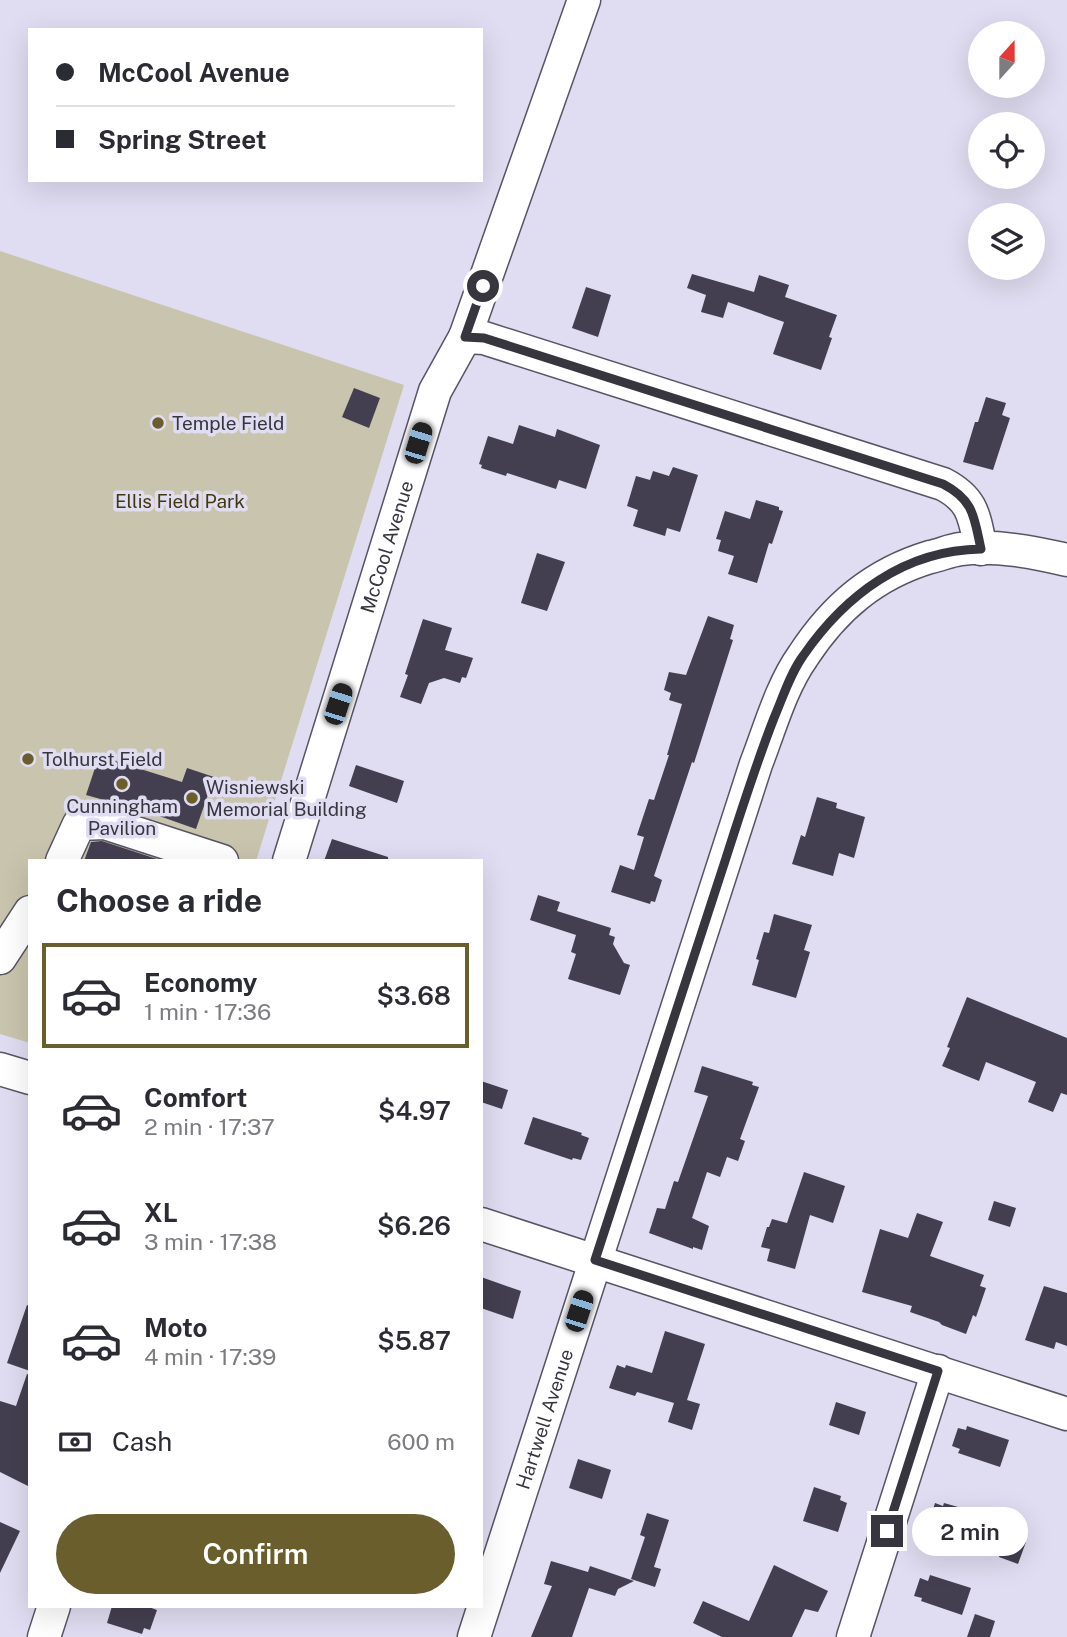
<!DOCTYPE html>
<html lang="en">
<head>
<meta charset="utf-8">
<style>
	body { margin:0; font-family:"Public Sans",sans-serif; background:#f7f7f7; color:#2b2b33; height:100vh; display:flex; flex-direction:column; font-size:26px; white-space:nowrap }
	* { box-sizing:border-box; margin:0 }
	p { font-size:23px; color:#7c7c81 }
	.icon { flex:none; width:38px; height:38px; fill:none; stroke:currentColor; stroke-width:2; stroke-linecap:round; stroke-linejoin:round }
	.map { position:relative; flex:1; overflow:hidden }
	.drawer { position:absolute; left:28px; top:859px; width:455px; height:749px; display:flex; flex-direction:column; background:#fff; border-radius:0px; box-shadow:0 7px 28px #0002 }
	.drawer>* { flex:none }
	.guide { position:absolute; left:28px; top:28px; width:455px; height:154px; border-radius:0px; box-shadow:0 7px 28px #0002; display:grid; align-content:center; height:154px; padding:0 28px; background:#fff }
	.needle { width:46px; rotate:21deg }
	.controls { position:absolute; left:968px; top:21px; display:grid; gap:14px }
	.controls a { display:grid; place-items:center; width:77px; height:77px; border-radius:50%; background:#fff; box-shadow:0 7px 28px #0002; font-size:35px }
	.end { position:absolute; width:32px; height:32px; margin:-16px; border:9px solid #37363e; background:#fff; box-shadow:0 0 0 4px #fff }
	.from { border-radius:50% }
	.bubble { position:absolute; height:49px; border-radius:24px; background:#fff; box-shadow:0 7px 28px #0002; font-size:23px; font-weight:600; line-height:49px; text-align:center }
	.car { position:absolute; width:21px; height:42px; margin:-21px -10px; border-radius:9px; box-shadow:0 0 5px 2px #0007; background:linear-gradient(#222 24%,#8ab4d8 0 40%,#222 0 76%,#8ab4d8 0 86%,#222 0) }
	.guide b { display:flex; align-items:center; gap:24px; height:66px; font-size:26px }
	.guide b+b { border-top:2px solid #e1e1e2 }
	.guide i { width:18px; height:18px; background:#2b2b33 }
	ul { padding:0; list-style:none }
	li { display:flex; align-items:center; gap:21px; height:105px; margin:0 14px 10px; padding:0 14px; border:4px solid transparent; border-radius:0px }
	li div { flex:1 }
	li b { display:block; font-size:26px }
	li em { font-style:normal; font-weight:600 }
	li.on { border-color:#6a5f2c }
	li>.icon { width:63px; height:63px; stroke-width:1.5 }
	h2 { padding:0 28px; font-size:32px; line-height:84px }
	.pay { display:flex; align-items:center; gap:18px; height:77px; padding:0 28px; font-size:26px }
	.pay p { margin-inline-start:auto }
	.primary-button { display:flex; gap:14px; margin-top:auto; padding:14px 28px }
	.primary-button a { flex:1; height:80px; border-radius:42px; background:#6a5f2c; color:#fff; font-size:28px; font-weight:600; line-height:80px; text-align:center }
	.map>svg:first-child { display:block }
	.green { fill:#c8c4ad }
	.building { fill:#433f50 }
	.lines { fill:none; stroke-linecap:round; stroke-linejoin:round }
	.minor-casing { stroke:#575465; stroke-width:35 }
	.minor { stroke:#fff; stroke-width:32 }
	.route { stroke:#37363e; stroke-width:9 }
	.poi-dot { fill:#6a5f2c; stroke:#e0dcf1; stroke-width:2.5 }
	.labels { text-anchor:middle; stroke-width:7; stroke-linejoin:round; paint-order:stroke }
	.poi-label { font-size:19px; fill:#37363e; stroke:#e0dcf1; text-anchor:start }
	.park-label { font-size:19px; fill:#42390b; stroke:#e0dcf1 }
	.street-label { font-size:19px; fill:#37363e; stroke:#e0dcf1 }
</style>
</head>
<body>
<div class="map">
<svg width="1067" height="1637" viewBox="0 0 1067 1637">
	<rect width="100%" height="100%" fill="#e0dcf1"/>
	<polygon class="green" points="0,251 404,385 256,861 30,861 30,1043 0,1034"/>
	<g class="building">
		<polygon points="692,274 754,292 759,275 789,285 785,297 837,315 829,337 832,338 821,370 773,354 784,322 728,302 723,318 701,312 706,295 687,288"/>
		<polygon points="586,287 611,295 598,337 572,328"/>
		<polygon points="354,388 380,398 369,428 342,417"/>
		<polygon points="986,397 1006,403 1002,415 1010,418 993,470 963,462 975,422 978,422"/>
		<polygon points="519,425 555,437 557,429 600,445 586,489 559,480 556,489 507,473 506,476 481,468 482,465 479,464 488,436 513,444"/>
		<polygon points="673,467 698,475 680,532 667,528 665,536 633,526 638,510 627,506 636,476 650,480 653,471 669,476"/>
		<polygon points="756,500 779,507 779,510 783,511 772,544 769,543 757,583 728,574 734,556 718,551 721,540 716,539 725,511 750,519"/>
		<polygon points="537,553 565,562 547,611 521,603"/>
		<polygon points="708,616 734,625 730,639 733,640 694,763 692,762 654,876 662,880 655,902 651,901 650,904 611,892 620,865 634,870 644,837 637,835 649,799 654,800 669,755 667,755 682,704 669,700 671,693 664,690 669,672 686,675"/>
		<polygon points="423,619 452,628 445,650 473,658 466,678 462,677 460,683 444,678 429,683 421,704 400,697 408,675 405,674"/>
		<polygon points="99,756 182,782 187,768 214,777 196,829 145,811 144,816 102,805 104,800 86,795"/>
		<polygon points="356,765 404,781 397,803 349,786"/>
		<polygon points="817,797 837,803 836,808 865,817 854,858 839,853 833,876 792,864 801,835 805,837"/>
		<polygon points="332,839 388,857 388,861 324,861"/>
		<polygon points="102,841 163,861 84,861 91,842"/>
		<polygon points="538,895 560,902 557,911 611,928 609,935 615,937 613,944 624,963 630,965 620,995 568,979 576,954 571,952 576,935 530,920"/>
		<polygon points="774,914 812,925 804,950 810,952 796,998 752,985 759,960 756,959 764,932 769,933"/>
		<polygon points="967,997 1067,1038 1067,1095 1061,1093 1053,1112 1028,1102 1036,1082 986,1062 979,1081 942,1066 950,1048 947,1047"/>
		<polygon points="702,1066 753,1082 752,1085 759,1087 740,1139 745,1141 738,1161 727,1157 720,1177 707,1172 692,1218 709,1226 702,1250 693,1247 693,1249 649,1233 657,1208 665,1209 674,1181 678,1182 708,1096 694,1092"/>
		<polygon points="481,1081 508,1090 502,1109 481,1102"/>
		<polygon points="533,1117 582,1133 581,1135 589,1138 581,1160 573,1158 572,1160 524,1144"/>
		<polygon points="804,1172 845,1186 833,1223 810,1215 795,1269 767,1261 770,1249 761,1247 767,1227 769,1227 772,1219 787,1223"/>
		<polygon points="994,1201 1016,1208 1010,1227 988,1220"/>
		<polygon points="917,1213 943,1222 930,1256 984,1275 980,1286 986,1288 976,1317 973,1315 966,1334 942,1325 939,1322 910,1312 912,1306 862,1292 880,1229 908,1238"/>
		<polygon points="481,1277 521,1291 513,1319 481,1308"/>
		<polygon points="1044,1286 1067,1293 1067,1346 1056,1342 1054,1349 1025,1340"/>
		<polygon points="27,1305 30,1306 30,1371 7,1363"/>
		<polygon points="665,1331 705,1344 687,1400 700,1404 692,1430 668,1422 674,1403 637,1392 635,1396 609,1388 617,1365 625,1368 626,1365 652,1373"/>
		<polygon points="27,1374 30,1375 30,1487 0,1472 0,1401 16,1406"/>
		<polygon points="836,1402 866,1412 859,1435 829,1425"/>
		<polygon points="967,1426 1009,1440 1000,1467 958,1453 960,1449 952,1446 958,1428 966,1430"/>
		<polygon points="578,1459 611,1470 602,1499 569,1488"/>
		<polygon points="814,1487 841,1496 840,1500 847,1503 838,1532 803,1521"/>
		<polygon points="935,1503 943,1506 944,1503 986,1515 977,1543 935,1530 936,1525 929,1523"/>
		<polygon points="647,1513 669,1520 654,1567 661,1569 655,1587 631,1579 645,1537 640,1535"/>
		<polygon points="0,1522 20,1531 0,1573"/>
		<polygon points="1006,1536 1026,1542 1018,1564 999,1557"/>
		<polygon points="551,1561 588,1572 590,1566 634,1581 618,1589 615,1596 589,1588 572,1637 531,1637 552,1586 544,1584"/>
		<polygon points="774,1565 828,1591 818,1612 805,1609 792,1637 722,1637 693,1623 703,1601 749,1621"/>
		<polygon points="930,1575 971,1588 962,1615 921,1601 922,1598 914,1596 920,1578 928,1581"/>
		<polygon points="112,1606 146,1606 157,1610 150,1630 144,1628 142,1634 107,1623"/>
		<polygon points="975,1614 995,1621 990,1637 967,1637"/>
	</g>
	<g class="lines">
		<g class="minor-casing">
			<g id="minor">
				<path d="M465,337L484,338L943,484C974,500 974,517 981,549"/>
				<polyline points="62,861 79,824 105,823 222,861"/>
				<path id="s1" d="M289,861L435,391L465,337L584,0"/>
				<polyline points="0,958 30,912"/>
				<polyline points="0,1069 30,1078"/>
				<polyline points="481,1224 1067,1414"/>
				<polyline points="44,1637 54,1606"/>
				<path id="s2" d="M474,1637L756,764C770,728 781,687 803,656C835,607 874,574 930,557C940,555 951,550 961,549C997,545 1033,552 1067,560"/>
				<polyline points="853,1637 938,1371"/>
			</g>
		</g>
		<use href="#minor" class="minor"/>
	</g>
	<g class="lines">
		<path class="route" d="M483,286L465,337L484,338L943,484C974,500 974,517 981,549C905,550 845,595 803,656C790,674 783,697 774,718C756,764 741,811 726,858C682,992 639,1126 595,1260L938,1371L887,1531"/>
	</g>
	<g class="poi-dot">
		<circle cx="158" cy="423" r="7"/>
		<circle cx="28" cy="759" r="7"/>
		<circle cx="122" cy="784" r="7"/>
		<circle cx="192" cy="798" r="7"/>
	</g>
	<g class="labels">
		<g class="poi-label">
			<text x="172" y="430">Temple Field</text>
			<text x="42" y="766">Tolhurst Field</text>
			<text x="206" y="794">Wisniewski<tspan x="206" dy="22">Memorial Building</tspan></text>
			<text x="122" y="813" text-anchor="middle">Cunningham<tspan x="122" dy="22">Pavilion</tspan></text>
		</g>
		<g class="park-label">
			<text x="180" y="508">Ellis Field Park</text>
		</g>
		<g class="street-label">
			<text dy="7" stroke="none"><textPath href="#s1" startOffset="329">McCool Avenue</textPath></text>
			<text dy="7" stroke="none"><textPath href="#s2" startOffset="229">Hartwell Avenue</textPath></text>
		</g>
	</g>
</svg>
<div class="controls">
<a><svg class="needle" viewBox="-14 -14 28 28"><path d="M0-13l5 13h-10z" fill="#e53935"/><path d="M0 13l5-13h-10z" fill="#7c7c81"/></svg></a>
<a><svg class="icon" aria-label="locate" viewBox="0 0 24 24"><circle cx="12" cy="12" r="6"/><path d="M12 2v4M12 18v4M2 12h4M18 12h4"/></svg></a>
<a><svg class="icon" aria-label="layers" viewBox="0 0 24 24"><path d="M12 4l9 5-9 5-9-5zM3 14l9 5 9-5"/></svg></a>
</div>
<i class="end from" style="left:483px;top:286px"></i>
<i class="end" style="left:887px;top:1531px"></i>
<div class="bubble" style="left:912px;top:1507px;width:116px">2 min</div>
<i class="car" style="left:418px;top:443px;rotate:17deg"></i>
<i class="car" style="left:338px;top:704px;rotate:18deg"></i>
<i class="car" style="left:579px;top:1311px;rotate:18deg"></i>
<div class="guide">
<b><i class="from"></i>McCool Avenue</b>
<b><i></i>Spring Street</b>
</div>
<section class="drawer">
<h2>Choose a ride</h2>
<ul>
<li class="on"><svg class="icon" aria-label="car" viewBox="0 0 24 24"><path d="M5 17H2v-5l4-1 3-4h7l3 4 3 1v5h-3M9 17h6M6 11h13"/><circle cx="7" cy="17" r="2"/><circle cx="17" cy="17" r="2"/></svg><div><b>Economy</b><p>1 min · 17:36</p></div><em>$3.68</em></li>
<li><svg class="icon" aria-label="car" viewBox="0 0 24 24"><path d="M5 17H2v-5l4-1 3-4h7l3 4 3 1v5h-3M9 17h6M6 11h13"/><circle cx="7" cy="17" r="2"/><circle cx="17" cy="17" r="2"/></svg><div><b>Comfort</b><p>2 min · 17:37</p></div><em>$4.97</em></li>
<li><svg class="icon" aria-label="car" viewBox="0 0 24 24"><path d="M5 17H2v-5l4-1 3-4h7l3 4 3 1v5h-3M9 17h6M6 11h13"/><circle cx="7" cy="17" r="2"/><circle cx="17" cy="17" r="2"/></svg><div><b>XL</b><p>3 min · 17:38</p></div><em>$6.26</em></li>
<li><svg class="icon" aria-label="car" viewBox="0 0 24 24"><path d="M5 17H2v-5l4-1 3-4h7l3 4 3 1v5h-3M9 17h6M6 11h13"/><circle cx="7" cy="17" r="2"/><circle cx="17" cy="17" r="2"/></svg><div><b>Moto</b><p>4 min · 17:39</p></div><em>$5.87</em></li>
</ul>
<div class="pay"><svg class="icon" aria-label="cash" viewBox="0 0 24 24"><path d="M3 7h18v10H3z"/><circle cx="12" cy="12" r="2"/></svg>Cash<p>600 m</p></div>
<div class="primary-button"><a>Confirm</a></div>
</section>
</div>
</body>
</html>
